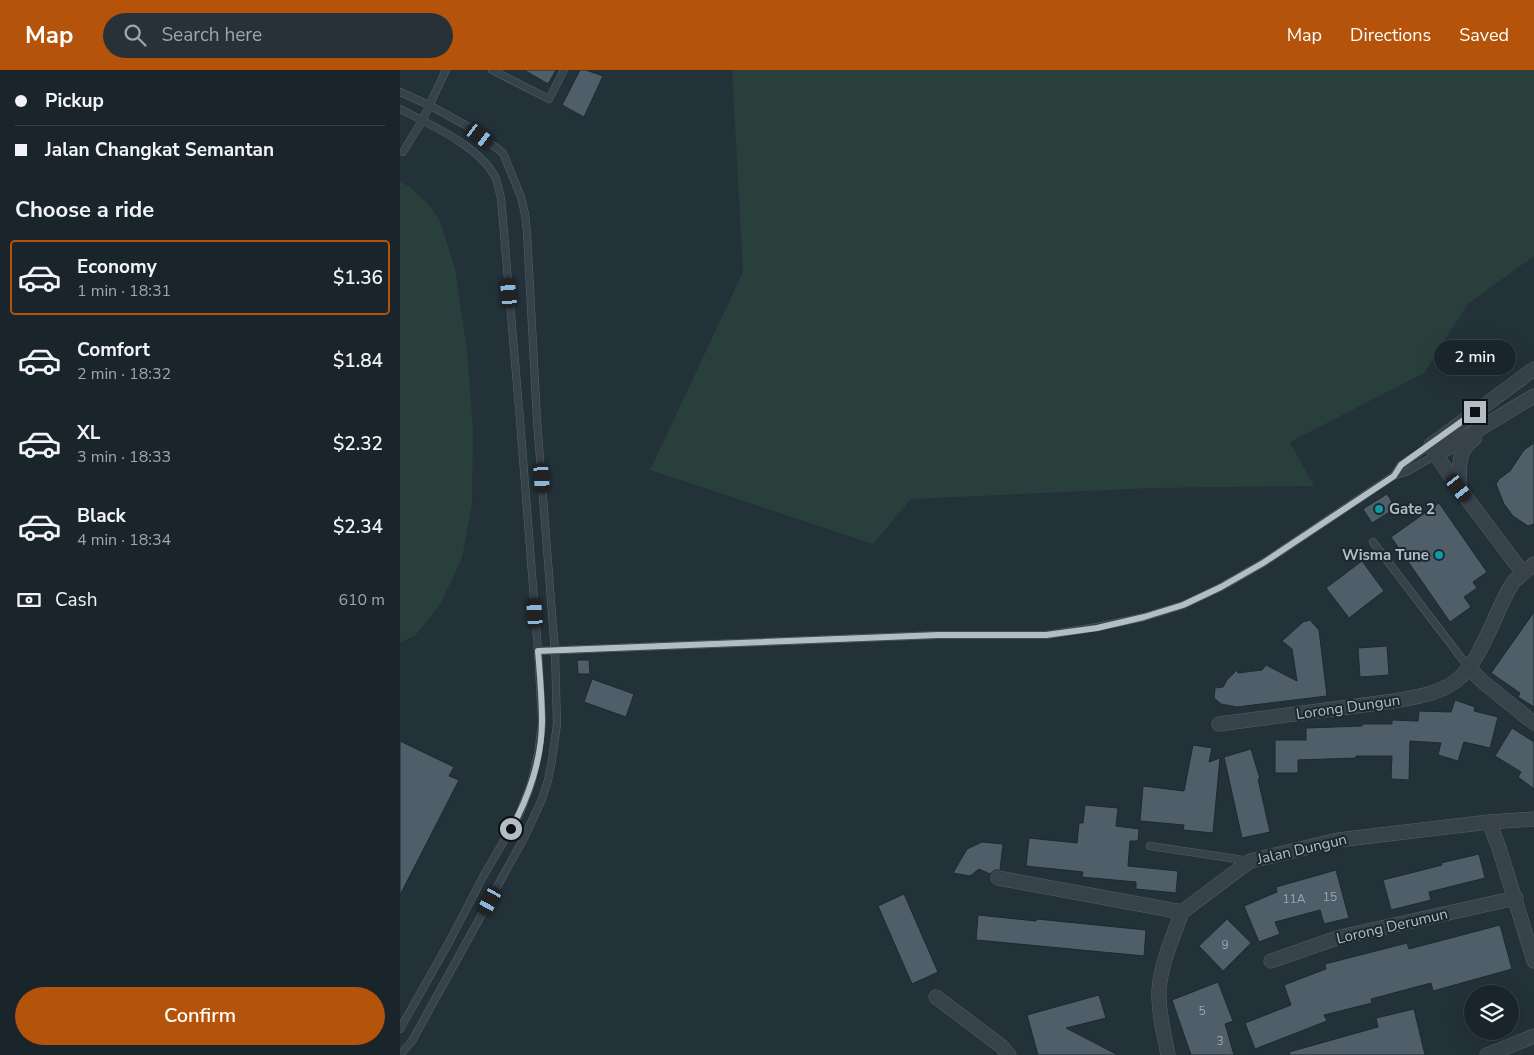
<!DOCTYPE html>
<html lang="en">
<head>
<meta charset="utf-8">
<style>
	body { margin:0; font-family:"Nunito Sans",sans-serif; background:#273137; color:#f1f3f6; height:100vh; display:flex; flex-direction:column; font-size:19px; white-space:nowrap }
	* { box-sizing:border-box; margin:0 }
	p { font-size:16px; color:#9fa5a9 }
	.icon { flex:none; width:28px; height:28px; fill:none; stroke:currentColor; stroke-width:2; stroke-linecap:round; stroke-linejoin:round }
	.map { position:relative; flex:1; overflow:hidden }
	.panel { display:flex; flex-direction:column; background:#1a252b; width:400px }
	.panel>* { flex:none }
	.hud { display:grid; align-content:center; height:110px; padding:0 15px; background:#1a252b }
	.buttons { position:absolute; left:1064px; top:915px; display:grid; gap:10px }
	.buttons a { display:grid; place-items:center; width:55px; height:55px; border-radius:50%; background:#1a252b; box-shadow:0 5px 20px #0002,0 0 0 1px #384247; font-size:25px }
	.end { position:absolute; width:22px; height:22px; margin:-11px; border:6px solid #b2bdc6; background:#111; box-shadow:0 0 0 2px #111 }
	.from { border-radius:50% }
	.bubble { position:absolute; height:35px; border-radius:18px; background:#1a252b; box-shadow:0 5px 20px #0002,0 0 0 1px #384247; font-size:16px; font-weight:600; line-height:35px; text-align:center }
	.car { position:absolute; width:15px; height:30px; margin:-15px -8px; border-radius:6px; box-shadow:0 0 4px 1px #0007; background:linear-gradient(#222 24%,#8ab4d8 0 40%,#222 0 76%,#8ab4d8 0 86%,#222 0) }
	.hud b { display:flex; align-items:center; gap:18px; height:48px; font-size:19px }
	.hud b+b { border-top:1px solid #384247 }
	.hud i { width:12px; height:12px; background:#f1f3f6 }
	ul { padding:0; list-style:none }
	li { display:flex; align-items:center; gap:15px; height:75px; margin:0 10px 8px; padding:0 5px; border:2px solid transparent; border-radius:5px }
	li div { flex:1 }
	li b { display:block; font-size:19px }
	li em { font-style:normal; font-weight:600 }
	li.active { border-color:#b45309 }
	li>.icon { width:45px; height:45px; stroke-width:1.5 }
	h2 { padding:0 15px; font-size:22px; line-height:60px }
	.pay { display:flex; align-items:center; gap:12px; height:55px; padding:0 15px; font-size:19px }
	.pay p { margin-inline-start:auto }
	.cta { display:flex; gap:10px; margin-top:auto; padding:10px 15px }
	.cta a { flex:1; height:58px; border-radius:30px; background:#b45309; color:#fff; font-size:20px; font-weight:600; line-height:58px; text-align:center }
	header { display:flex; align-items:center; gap:30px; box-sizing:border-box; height:70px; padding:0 25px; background:#b45309; color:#fff }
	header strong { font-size:24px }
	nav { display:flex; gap:28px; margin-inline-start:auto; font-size:18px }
	.search { width:350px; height:45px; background:#273137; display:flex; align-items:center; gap:12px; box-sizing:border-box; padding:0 18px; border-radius:28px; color:#9fa5a9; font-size:19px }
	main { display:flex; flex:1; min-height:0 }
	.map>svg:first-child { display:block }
	.green { fill:#283f3b }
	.building { fill:#4f5e68; stroke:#1e2931 }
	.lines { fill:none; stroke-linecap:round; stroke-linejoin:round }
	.service-casing { stroke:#556068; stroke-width:8 }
	.minor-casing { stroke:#556068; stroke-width:15 }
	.service { stroke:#37424a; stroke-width:7 }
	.minor { stroke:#37424a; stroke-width:14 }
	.route { stroke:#b2bdc6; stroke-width:6 }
	.culture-dot { fill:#0f9aa8; stroke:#1c272f; stroke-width:2 }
	.labels { text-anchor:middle; stroke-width:4; stroke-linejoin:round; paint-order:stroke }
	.number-label { font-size:12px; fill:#99a5ae }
	.poi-label { font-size:15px; font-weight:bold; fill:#b2bdc6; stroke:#1c272f; text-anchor:start }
	.street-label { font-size:15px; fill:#b2bdc6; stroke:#1c272f }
</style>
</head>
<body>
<header>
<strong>Map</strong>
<div class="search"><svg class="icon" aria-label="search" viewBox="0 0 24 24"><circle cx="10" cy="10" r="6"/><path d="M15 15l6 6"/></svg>Search here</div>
<nav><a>Map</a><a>Directions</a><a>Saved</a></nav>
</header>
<main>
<section class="panel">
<div class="hud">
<b><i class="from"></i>Pickup</b>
<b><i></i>Jalan Changkat Semantan</b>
</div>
<h2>Choose a ride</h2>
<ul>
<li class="active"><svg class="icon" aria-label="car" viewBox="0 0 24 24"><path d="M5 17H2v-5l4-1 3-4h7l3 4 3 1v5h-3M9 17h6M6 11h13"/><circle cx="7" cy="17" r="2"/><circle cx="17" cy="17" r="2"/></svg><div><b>Economy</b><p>1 min · 18:31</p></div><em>$1.36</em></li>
<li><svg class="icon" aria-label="car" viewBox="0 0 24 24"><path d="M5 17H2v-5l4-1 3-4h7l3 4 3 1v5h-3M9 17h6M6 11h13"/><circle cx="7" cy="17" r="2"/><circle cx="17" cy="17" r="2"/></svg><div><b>Comfort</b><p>2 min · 18:32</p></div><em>$1.84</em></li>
<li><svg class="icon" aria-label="car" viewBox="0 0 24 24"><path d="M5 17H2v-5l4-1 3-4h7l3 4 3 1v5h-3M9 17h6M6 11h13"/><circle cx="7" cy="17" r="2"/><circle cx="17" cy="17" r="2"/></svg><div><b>XL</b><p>3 min · 18:33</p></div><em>$2.32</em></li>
<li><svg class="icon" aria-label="car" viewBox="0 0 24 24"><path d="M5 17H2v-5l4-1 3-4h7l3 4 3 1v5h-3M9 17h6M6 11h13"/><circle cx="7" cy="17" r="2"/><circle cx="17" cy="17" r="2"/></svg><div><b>Black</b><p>4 min · 18:34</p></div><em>$2.34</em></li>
</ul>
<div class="pay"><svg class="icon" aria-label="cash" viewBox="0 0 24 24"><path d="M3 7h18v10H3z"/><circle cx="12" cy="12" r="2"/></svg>Cash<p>610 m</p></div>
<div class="cta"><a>Confirm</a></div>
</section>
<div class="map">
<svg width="1134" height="985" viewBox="0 0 1134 985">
	<rect width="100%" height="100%" fill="#233139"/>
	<g class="green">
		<polygon points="332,0 1134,0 1134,186 1067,235 1024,303 890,372 914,416 753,418 511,429 473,474 250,400 343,202"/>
		<polygon points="0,112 10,117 29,135 40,151 55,199 67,280 73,358 72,434 62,488 41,533 15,566 0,572"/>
	</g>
	<g class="building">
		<polygon points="124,0 156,0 148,14"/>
		<polygon points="180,0 186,0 203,6 184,47 162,35"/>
		<polygon points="1134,373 1134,454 1128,456 1113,446 1104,434 1096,414 1099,409 1110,401 1124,380"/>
		<polygon points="987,424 996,438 972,453 963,439"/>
		<polygon points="1039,433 1087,502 1073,512 1077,518 1064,527 1071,537 1050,552 991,467"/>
		<polygon points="962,491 984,521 949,548 926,518"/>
		<polygon points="1134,542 1134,637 1118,627 1120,623 1091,603"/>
		<polygon points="910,550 919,560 927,626 837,637 821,634 814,628 815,618 823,617 827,610 837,600 838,603 862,600 866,595 897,611 892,579 882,571 903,552"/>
		<polygon points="987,576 989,605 960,607 958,578"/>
		<polygon points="177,590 189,590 190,604 178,604"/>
		<polygon points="192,609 234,624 226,647 184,632"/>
		<polygon points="1055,630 1075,637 1074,641 1098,647 1090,678 1064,672 1058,691 1038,685 1041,673 1010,671 1009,710 991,709 992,686 956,686 956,688 898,690 898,703 875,703 875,670 906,670 906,658 962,656 962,654 992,654 992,650 1018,651 1019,641 1051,642"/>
		<polygon points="1112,658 1134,672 1134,719 1118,707 1121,702 1095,686"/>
		<polygon points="0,671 54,697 49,706 59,710 0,825"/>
		<polygon points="793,675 812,678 809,692 820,688 813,763 783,760 784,755 740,751 743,716 784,721"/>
		<polygon points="851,679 860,709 858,709 870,762 842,768 824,687"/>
		<polygon points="685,735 718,738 716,756 739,759 738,771 730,771 728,796 778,801 776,823 736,819 736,812 682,807 683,802 626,796 629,768 677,773 679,753 683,753"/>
		<polygon points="582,772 603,774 600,800 595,800 590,804 579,799 570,806 553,803 567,779"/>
		<polygon points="1079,784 1085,808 1029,822 1031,830 991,840 983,810 1042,795 1041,793"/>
		<polygon points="936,800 949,848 924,854 920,840 875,852 880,864 859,872 844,836 877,822 876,817"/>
		<polygon points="504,824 538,902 512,914 478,836"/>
		<polygon points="578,845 636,851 637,849 746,860 744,886 576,870"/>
		<polygon points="827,849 851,873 823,901 799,876"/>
		<polygon points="1100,855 1112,899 1033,921 1031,913 971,929 972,933 924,945 927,951 855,979 845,953 891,935 884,915 926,899 925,894 1007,873 1009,879"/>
		<polygon points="818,912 833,951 825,954 834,985 791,985 772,930"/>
		<polygon points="699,925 706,948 666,958 718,985 638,985 627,945"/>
		<polygon points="1014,939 1025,985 890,985 889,982 978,957 976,948"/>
	</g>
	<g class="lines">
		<g class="service-casing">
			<g id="service">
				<polyline points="92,0 149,29 164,0"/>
				<polyline points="0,22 29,35 69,57 103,83 121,127 125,144 127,162 137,350 155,582 157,654 152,690 148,710 142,729 124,768 12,971 0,985"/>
				<path d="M0,39C29,54 83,78 96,109C98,115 99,121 101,128L120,350L138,581L142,653L138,684L131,714L120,743L84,805L48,874L0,959"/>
				<polyline points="3,82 22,51 46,0"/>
				<polyline points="994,405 1001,395 1031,375"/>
				<polyline points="973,472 1069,598"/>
				<polyline points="138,581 538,565 646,565 697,557 744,547 783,535 821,517 863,493 993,406 1006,402 1036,385"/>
				<polyline points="750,776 850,791"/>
			</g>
		</g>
		<g class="minor-casing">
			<g id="minor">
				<polyline points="1036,385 1134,326"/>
				<path d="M1059,418C1060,397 1056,381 1075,368"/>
				<polyline points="1123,503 1059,418 1036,385 1031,375 1134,299"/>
				<polyline points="1069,598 1083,612 1134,653"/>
				<path d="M819,654L994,631C1015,627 1040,624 1057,610C1079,594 1095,544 1109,519L1114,511L1134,494"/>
				<polyline points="1089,752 1099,778 1134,891"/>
				<polyline points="598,808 782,842 850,791 938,770 1089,752 1134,749"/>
				<polyline points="871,891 940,867 1116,828"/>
				<polyline points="536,927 601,976 609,985"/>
				<path d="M768,985C764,964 758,941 759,920C761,893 773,867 782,842"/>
				<polyline points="1087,985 1134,966"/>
			</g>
		</g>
		<use href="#service" class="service"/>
		<use href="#minor" class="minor"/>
	</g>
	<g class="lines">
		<path class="route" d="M111,759C129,727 142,688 142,651C142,628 140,605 138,581L538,565H646L697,558L744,547L783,535L821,517L863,493L994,406L1001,395L1075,342"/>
	</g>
	<g class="culture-dot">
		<circle cx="979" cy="439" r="5"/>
		<circle cx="1039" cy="485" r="5"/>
	</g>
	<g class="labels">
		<g class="number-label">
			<text x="930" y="831">15</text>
			<text x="894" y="833">11A</text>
			<text x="825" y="879">9</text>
			<text x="802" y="945">5</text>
			<text x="820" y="975">3</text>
		</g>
		<g class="poi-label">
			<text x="989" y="444">Gate 2</text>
			<text x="1029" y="490" text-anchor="end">Wisma Tune</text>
		</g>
		<g class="street-label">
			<text transform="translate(948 637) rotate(-8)" y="5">Lorong Dungun</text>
			<text transform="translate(902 779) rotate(-13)" y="5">Jalan Dungun</text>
			<text transform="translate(992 856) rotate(-13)" y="5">Lorong Derumun</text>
		</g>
	</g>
</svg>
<div class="buttons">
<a><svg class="icon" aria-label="layers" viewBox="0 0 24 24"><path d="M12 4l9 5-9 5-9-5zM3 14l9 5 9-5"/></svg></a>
</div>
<i class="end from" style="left:111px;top:759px"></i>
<i class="end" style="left:1075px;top:342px"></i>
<div class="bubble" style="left:1034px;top:270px;width:82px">2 min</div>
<i class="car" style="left:80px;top:66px;rotate:127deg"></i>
<i class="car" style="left:109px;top:223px;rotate:355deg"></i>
<i class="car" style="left:142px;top:408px;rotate:176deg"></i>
<i class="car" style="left:1059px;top:418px;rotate:143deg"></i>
<i class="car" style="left:135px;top:543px;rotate:356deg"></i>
<i class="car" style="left:90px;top:831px;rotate:209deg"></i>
</div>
</main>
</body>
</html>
